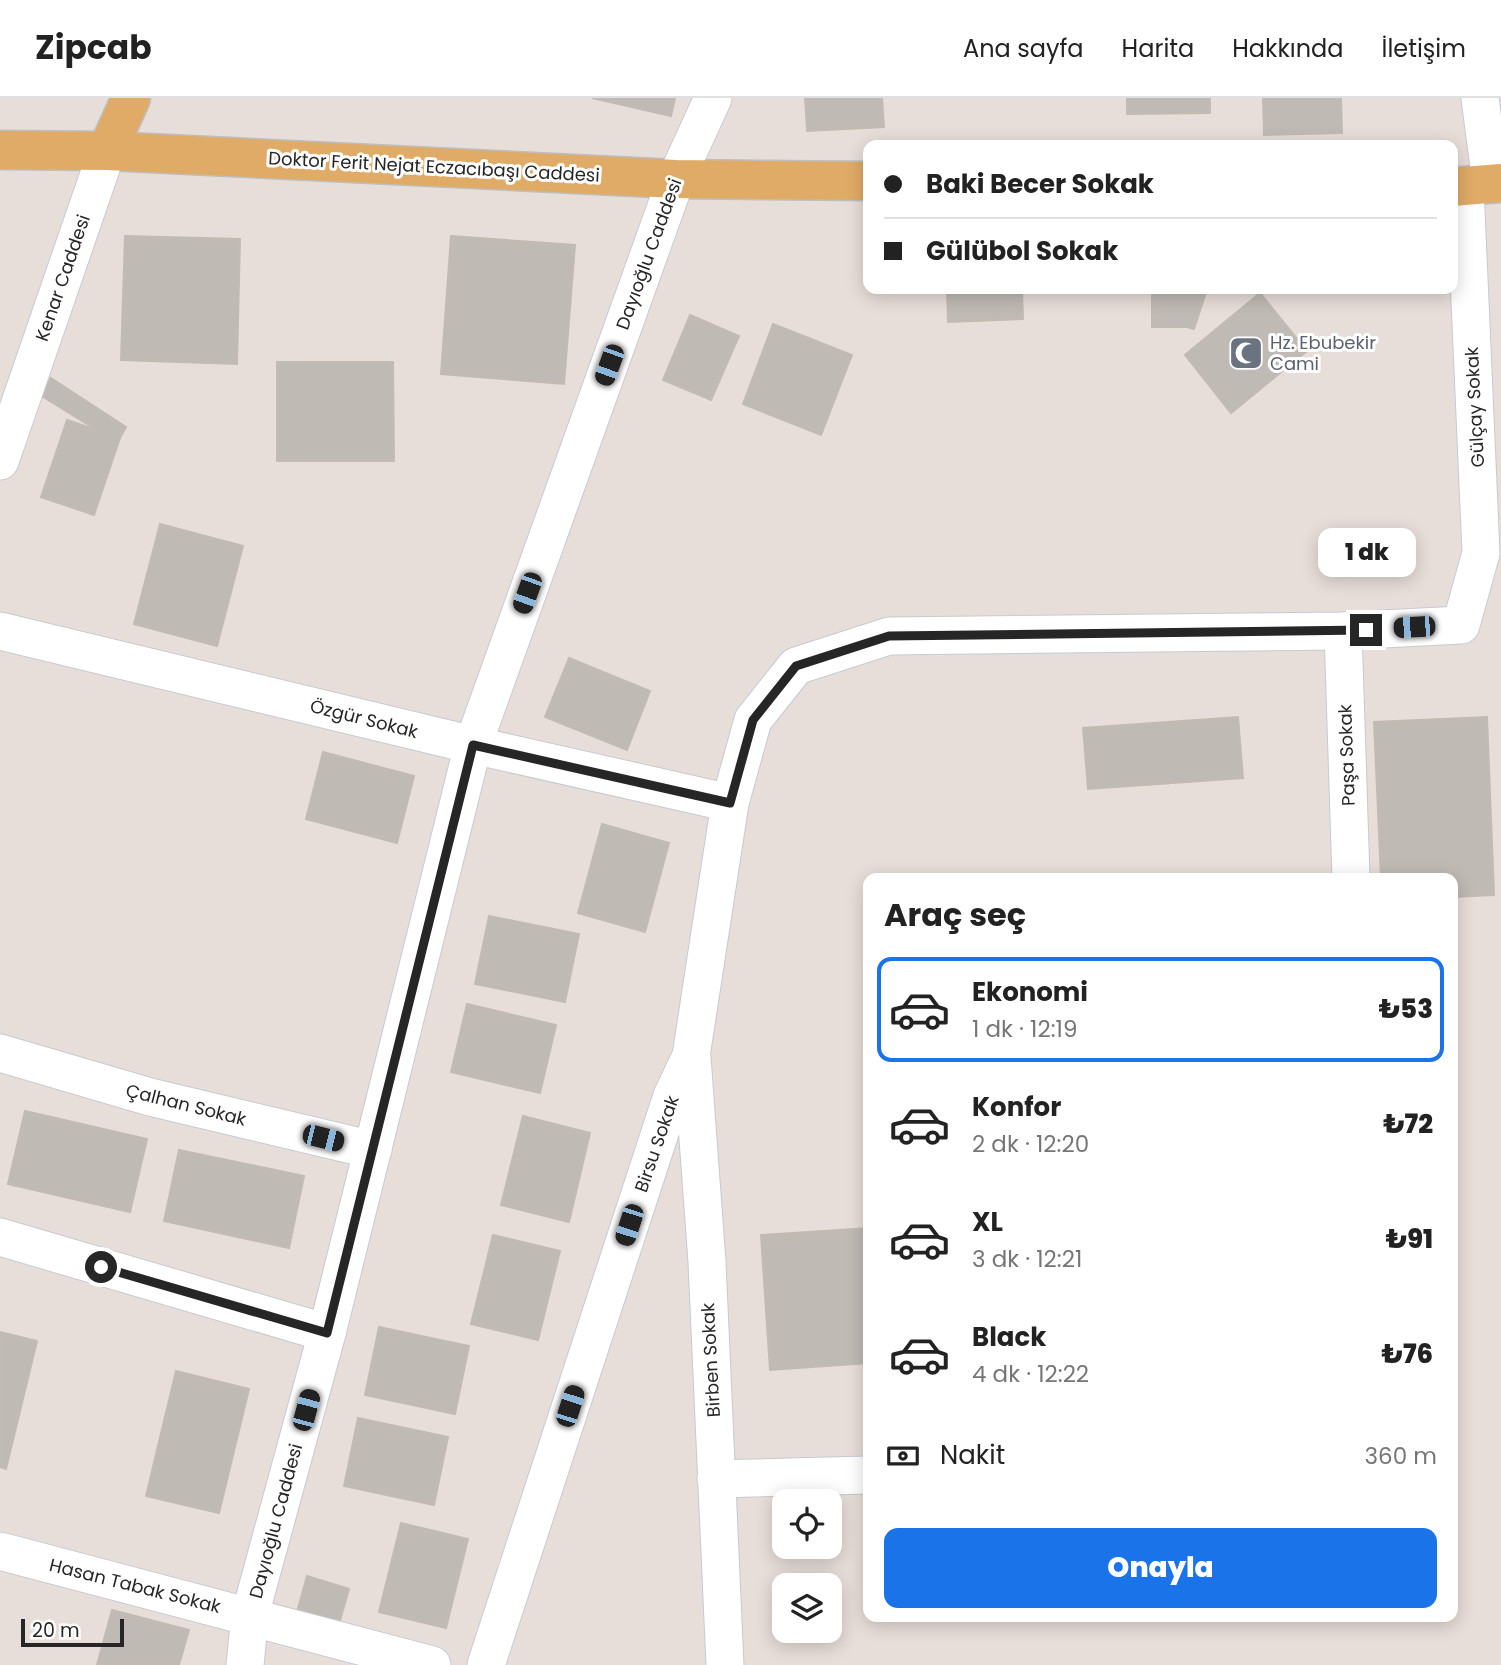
<!DOCTYPE html>
<html lang="tr">
<head>
<meta charset="utf-8">
<style>
	body { margin:0; font-family:Poppins,sans-serif; background:#f2f2f2; color:#222; height:100vh; display:flex; flex-direction:column; font-size:26px; white-space:nowrap }
	* { box-sizing:border-box; margin:0 }
	p { font-size:23px; color:#767676 }
	.icon { flex:none; width:38px; height:38px; fill:none; stroke:currentColor; stroke-width:2; stroke-linecap:round; stroke-linejoin:round }
	.map { position:relative; flex:1; overflow:hidden }
	.details { position:absolute; left:863px; top:775px; width:595px; height:749px; display:flex; flex-direction:column; background:#fff; border-radius:14px; box-shadow:0 4px 18px #0003 }
	.details>* { flex:none }
	.hud { position:absolute; left:863px; top:42px; width:595px; height:154px; border-radius:14px; box-shadow:0 4px 18px #0003; display:grid; align-content:center; height:154px; padding:0 21px; background:#fff }
	.controls { position:absolute; left:772px; top:1391px; display:grid; gap:14px }
	.controls a { display:grid; place-items:center; width:70px; height:70px; border-radius:14px; background:#fff; box-shadow:0 4px 18px #0003; font-size:35px }
	.scale { position:absolute; left:21px; bottom:18px; width:103px; box-sizing:border-box; padding-left:7px; border:4px solid #262626; border-top:0; font-size:19px; line-height:24px; white-space:nowrap; color:#262626; -webkit-text-stroke:5px #fff; paint-order:stroke }
	.end { position:absolute; width:32px; height:32px; margin:-16px; border:9px solid #262626; background:#fff; box-shadow:0 0 0 4px #fff }
	.from { border-radius:50% }
	.bubble { position:absolute; height:49px; border-radius:14px; background:#fff; box-shadow:0 4px 18px #0003; font-size:23px; font-weight:800; line-height:49px; text-align:center }
	.car { position:absolute; width:21px; height:42px; margin:-21px -10px; border-radius:9px; box-shadow:0 0 5px 2px #0007; background:linear-gradient(#222 24%,#8ab4d8 0 40%,#222 0 76%,#8ab4d8 0 86%,#222 0) }
	.hud b { display:flex; align-items:center; gap:24px; height:66px; font-size:26px }
	.hud b+b { border-top:2px solid #e0e0e0 }
	.hud i { width:18px; height:18px; background:#222 }
	ul { padding:0; list-style:none }
	li { display:flex; align-items:center; gap:21px; height:105px; margin:0 14px 10px; padding:0 7px; border:4px solid transparent; border-radius:14px }
	li div { flex:1 }
	li b { display:block; font-size:26px }
	li em { font-style:normal; font-weight:800 }
	li.on { border-color:#1a73e8 }
	li>.icon { width:63px; height:63px; stroke-width:1.5 }
	h2 { padding:0 21px; font-size:32px; line-height:84px }
	.pay { display:flex; align-items:center; gap:18px; height:77px; padding:0 21px; font-size:26px }
	.pay p { margin-inline-start:auto }
	.button { display:flex; gap:14px; margin-top:auto; padding:14px 21px }
	.button a { flex:1; height:80px; border-radius:14px; background:#1a73e8; color:#fff; font-size:28px; font-weight:800; line-height:80px; text-align:center }
	header { display:flex; align-items:center; gap:42px; box-sizing:border-box; height:98px; padding:0 35px; background:#fff; border-bottom:2px solid #e0e0e0 }
	header strong { font-size:33px }
	nav { display:flex; gap:38px; margin-inline-start:auto; font-size:24px }
	.map>svg:first-child { display:block }
	.building { fill:#c0bab5; stroke:#c2bab3; stroke-width:2 }
	.lines { fill:none; stroke-linecap:round; stroke-linejoin:round }
	.minor-casing { stroke:#c5cad3; stroke-width:39 }
	.major-casing { stroke:#bebebe; stroke-width:41 }
	.minor { stroke:#fff; stroke-width:37 }
	.major { stroke:#e0ab66; stroke-width:38 }
	.route { stroke:#262626; stroke-width:9 }
	.labels { text-anchor:middle; stroke-width:6; stroke-linejoin:round; paint-order:stroke }
	.street-label { font-size:18px; fill:#262626; stroke:#fff }
	.worship-label { font-size:18px; fill:#5b616d; stroke:#fff; text-anchor:start }
</style>
</head>
<body>
<header>
<strong>Zipcab</strong>
<nav><a>Ana sayfa</a><a>Harita</a><a>Hakkında</a><a>İletişim</a></nav>
</header>
<div class="map">
<svg width="1501" height="1567" viewBox="0 0 1501 1567">
	<rect width="100%" height="100%" fill="#e8ded9"/>
	<g class="building">
		<polygon points="592,0 675,0 671,18"/>
		<polygon points="805,0 882,0 884,29 807,33"/>
		<polygon points="1127,0 1210,0 1210,15 1127,16"/>
		<polygon points="1263,0 1341,0 1342,35 1264,37"/>
		<polygon points="125,138 240,141 237,266 121,262"/>
		<polygon points="451,138 575,147 564,286 441,276"/>
		<polygon points="947,191 1022,191 1023,221 948,224"/>
		<polygon points="1152,191 1207,191 1194,231 1187,229 1152,229"/>
		<polygon points="1260,195 1307,253 1231,315 1185,257"/>
		<polygon points="690,217 739,238 711,302 663,282"/>
		<polygon points="773,226 852,257 821,337 743,306"/>
		<polygon points="277,264 393,264 394,363 277,363"/>
		<polygon points="51,280 126,329 120,340 97,332 40,297"/>
		<polygon points="67,322 120,340 94,417 41,399"/>
		<polygon points="160,426 243,448 217,548 134,526"/>
		<polygon points="569,560 650,593 627,652 545,619"/>
		<polygon points="1238,619 1243,680 1088,691 1083,630"/>
		<polygon points="1487,619 1494,797 1452,799 1452,780 1381,780 1374,624"/>
		<polygon points="323,654 414,678 397,745 306,721"/>
		<polygon points="602,726 669,745 645,834 578,815"/>
		<polygon points="489,818 579,836 565,904 475,886"/>
		<polygon points="467,906 556,927 540,995 451,974"/>
		<polygon points="25,1013 147,1041 130,1114 8,1086"/>
		<polygon points="523,1018 590,1035 569,1124 501,1107"/>
		<polygon points="179,1052 304,1078 289,1150 164,1123"/>
		<polygon points="868,1130 868,1265 770,1272 761,1137"/>
		<polygon points="493,1137 560,1153 538,1242 471,1226"/>
		<polygon points="379,1229 469,1248 455,1316 365,1297"/>
		<polygon points="0,1234 37,1243 6,1371 0,1369"/>
		<polygon points="176,1273 249,1291 219,1415 146,1398"/>
		<polygon points="358,1320 448,1339 434,1407 344,1388"/>
		<polygon points="401,1425 468,1441 446,1530 379,1514"/>
		<polygon points="307,1478 349,1491 339,1526 297,1514"/>
		<polygon points="112,1512 189,1532 179,1567 97,1567"/>
	</g>
	<g class="lines">
		<g class="minor-casing">
			<g id="minor">
				<polyline points="1480,0 1491,85"/>
				<polyline points="0,363 107,53"/>
				<polyline points="0,533 473,647 730,705"/>
				<polyline points="1343,533 1351,780"/>
				<polyline points="0,955 150,999 373,1052"/>
				<polyline points="692,959 707,1164 725,1567"/>
				<polyline points="0,1139 327,1235"/>
				<polyline points="716,1381 868,1377"/>
				<polyline points="0,1453 432,1567"/>
				<polyline points="245,1567 250,1517 327,1235 473,647 676,81 713,0"/>
				<polyline points="486,1567 672,998 691,958 730,705 753,622 796,568 889,538 1343,533 1461,527 1481,455 1465,89"/>
			</g>
		</g>
		<g class="major-casing">
			<g id="major">
				<polyline points="0,52 107,53 676,81 868,83"/>
				<polyline points="107,53 131,0"/>
				<polyline points="1452,89 1501,85"/>
			</g>
		</g>
		<use href="#minor" class="minor"/>
		<use href="#major" class="major"/>
	</g>
	<g class="lines">
		<polyline class="route" points="101,1169 327,1235 473,647 730,705 753,622 796,568 889,538 1366,532"/>
	</g>
	<defs>
		<g id="mosque-square" transform="scale(1.75)"><rect x="-9" y="-9" width="18" height="18" rx="4" fill="#6b7280" stroke="#fff"/><path d="M3.5-4.9A6 6 0 1 0 3.5 4.9A5 5 0 1 1 3.5-4.9Z" fill="#fff"/></g>
	</defs>
	<g fill-rule="evenodd">
		<use href="#mosque-square" x="1246" y="255"/>
	</g>
	<g class="labels">
		<g class="street-label">
			<text transform="translate(434 69) rotate(3)" y="6">Doktor Ferit Nejat Eczacıbaşı Caddesi</text>
			<text transform="translate(649 156) rotate(-70)" y="6">Dayıoğlu Caddesi</text>
			<text transform="translate(63 180) rotate(-71)" y="6">Kenar Caddesi</text>
			<text transform="translate(1475 309) rotate(-93)" y="6">Gülçay Sokak</text>
			<text transform="translate(364 621) rotate(14)" y="6">Özgür Sokak</text>
			<text transform="translate(1347 657) rotate(-92)" y="6">Paşa Sokak</text>
			<text transform="translate(186 1007) rotate(14)" y="6">Çalhan Sokak</text>
			<text transform="translate(657 1046) rotate(-71)" y="6">Birsu Sokak</text>
			<text transform="translate(711 1262) rotate(-93)" y="6">Birben Sokak</text>
			<text transform="translate(276 1423) rotate(-75)" y="6">Dayıoğlu Caddesi</text>
			<text transform="translate(135 1488) rotate(14)" y="6">Hasan Tabak Sokak</text>
		</g>
		<g class="worship-label">
			<text x="1270" y="251">Hz. Ebubekir<tspan x="1270" dy="21">Cami</tspan></text>
		</g>
	</g>
</svg>
<div class="controls">
<a><svg class="icon" aria-label="locate" viewBox="0 0 24 24"><circle cx="12" cy="12" r="6"/><path d="M12 2v4M12 18v4M2 12h4M18 12h4"/></svg></a>
<a><svg class="icon" aria-label="layers" viewBox="0 0 24 24"><path d="M12 4l9 5-9 5-9-5zM3 14l9 5 9-5"/></svg></a>
</div>
<div class="scale">20 m</div>
<i class="end from" style="left:101px;top:1169px"></i>
<i class="end" style="left:1366px;top:532px"></i>
<div class="bubble" style="left:1318px;top:430px;width:98px">1 dk</div>
<i class="car" style="left:609px;top:267px;rotate:200deg"></i>
<i class="car" style="left:527px;top:495px;rotate:200deg"></i>
<i class="car" style="left:1414px;top:529px;rotate:267deg"></i>
<i class="car" style="left:323px;top:1040px;rotate:104deg"></i>
<i class="car" style="left:629px;top:1127px;rotate:198deg"></i>
<i class="car" style="left:570px;top:1308px;rotate:18deg"></i>
<i class="car" style="left:306px;top:1312px;rotate:15deg"></i>
<div class="hud">
<b><i class="from"></i>Baki Becer Sokak</b>
<b><i></i>Gülübol Sokak</b>
</div>
<section class="details">
<h2>Araç seç</h2>
<ul>
<li class="on"><svg class="icon" aria-label="car" viewBox="0 0 24 24"><path d="M5 17H2v-5l4-1 3-4h7l3 4 3 1v5h-3M9 17h6M6 11h13"/><circle cx="7" cy="17" r="2"/><circle cx="17" cy="17" r="2"/></svg><div><b>Ekonomi</b><p>1 dk · 12:19</p></div><em>₺53</em></li>
<li><svg class="icon" aria-label="car" viewBox="0 0 24 24"><path d="M5 17H2v-5l4-1 3-4h7l3 4 3 1v5h-3M9 17h6M6 11h13"/><circle cx="7" cy="17" r="2"/><circle cx="17" cy="17" r="2"/></svg><div><b>Konfor</b><p>2 dk · 12:20</p></div><em>₺72</em></li>
<li><svg class="icon" aria-label="car" viewBox="0 0 24 24"><path d="M5 17H2v-5l4-1 3-4h7l3 4 3 1v5h-3M9 17h6M6 11h13"/><circle cx="7" cy="17" r="2"/><circle cx="17" cy="17" r="2"/></svg><div><b>XL</b><p>3 dk · 12:21</p></div><em>₺91</em></li>
<li><svg class="icon" aria-label="car" viewBox="0 0 24 24"><path d="M5 17H2v-5l4-1 3-4h7l3 4 3 1v5h-3M9 17h6M6 11h13"/><circle cx="7" cy="17" r="2"/><circle cx="17" cy="17" r="2"/></svg><div><b>Black</b><p>4 dk · 12:22</p></div><em>₺76</em></li>
</ul>
<div class="pay"><svg class="icon" aria-label="cash" viewBox="0 0 24 24"><path d="M3 7h18v10H3z"/><circle cx="12" cy="12" r="2"/></svg>Nakit<p>360 m</p></div>
<div class="button"><a>Onayla</a></div>
</section>
</div>
</body>
</html>
